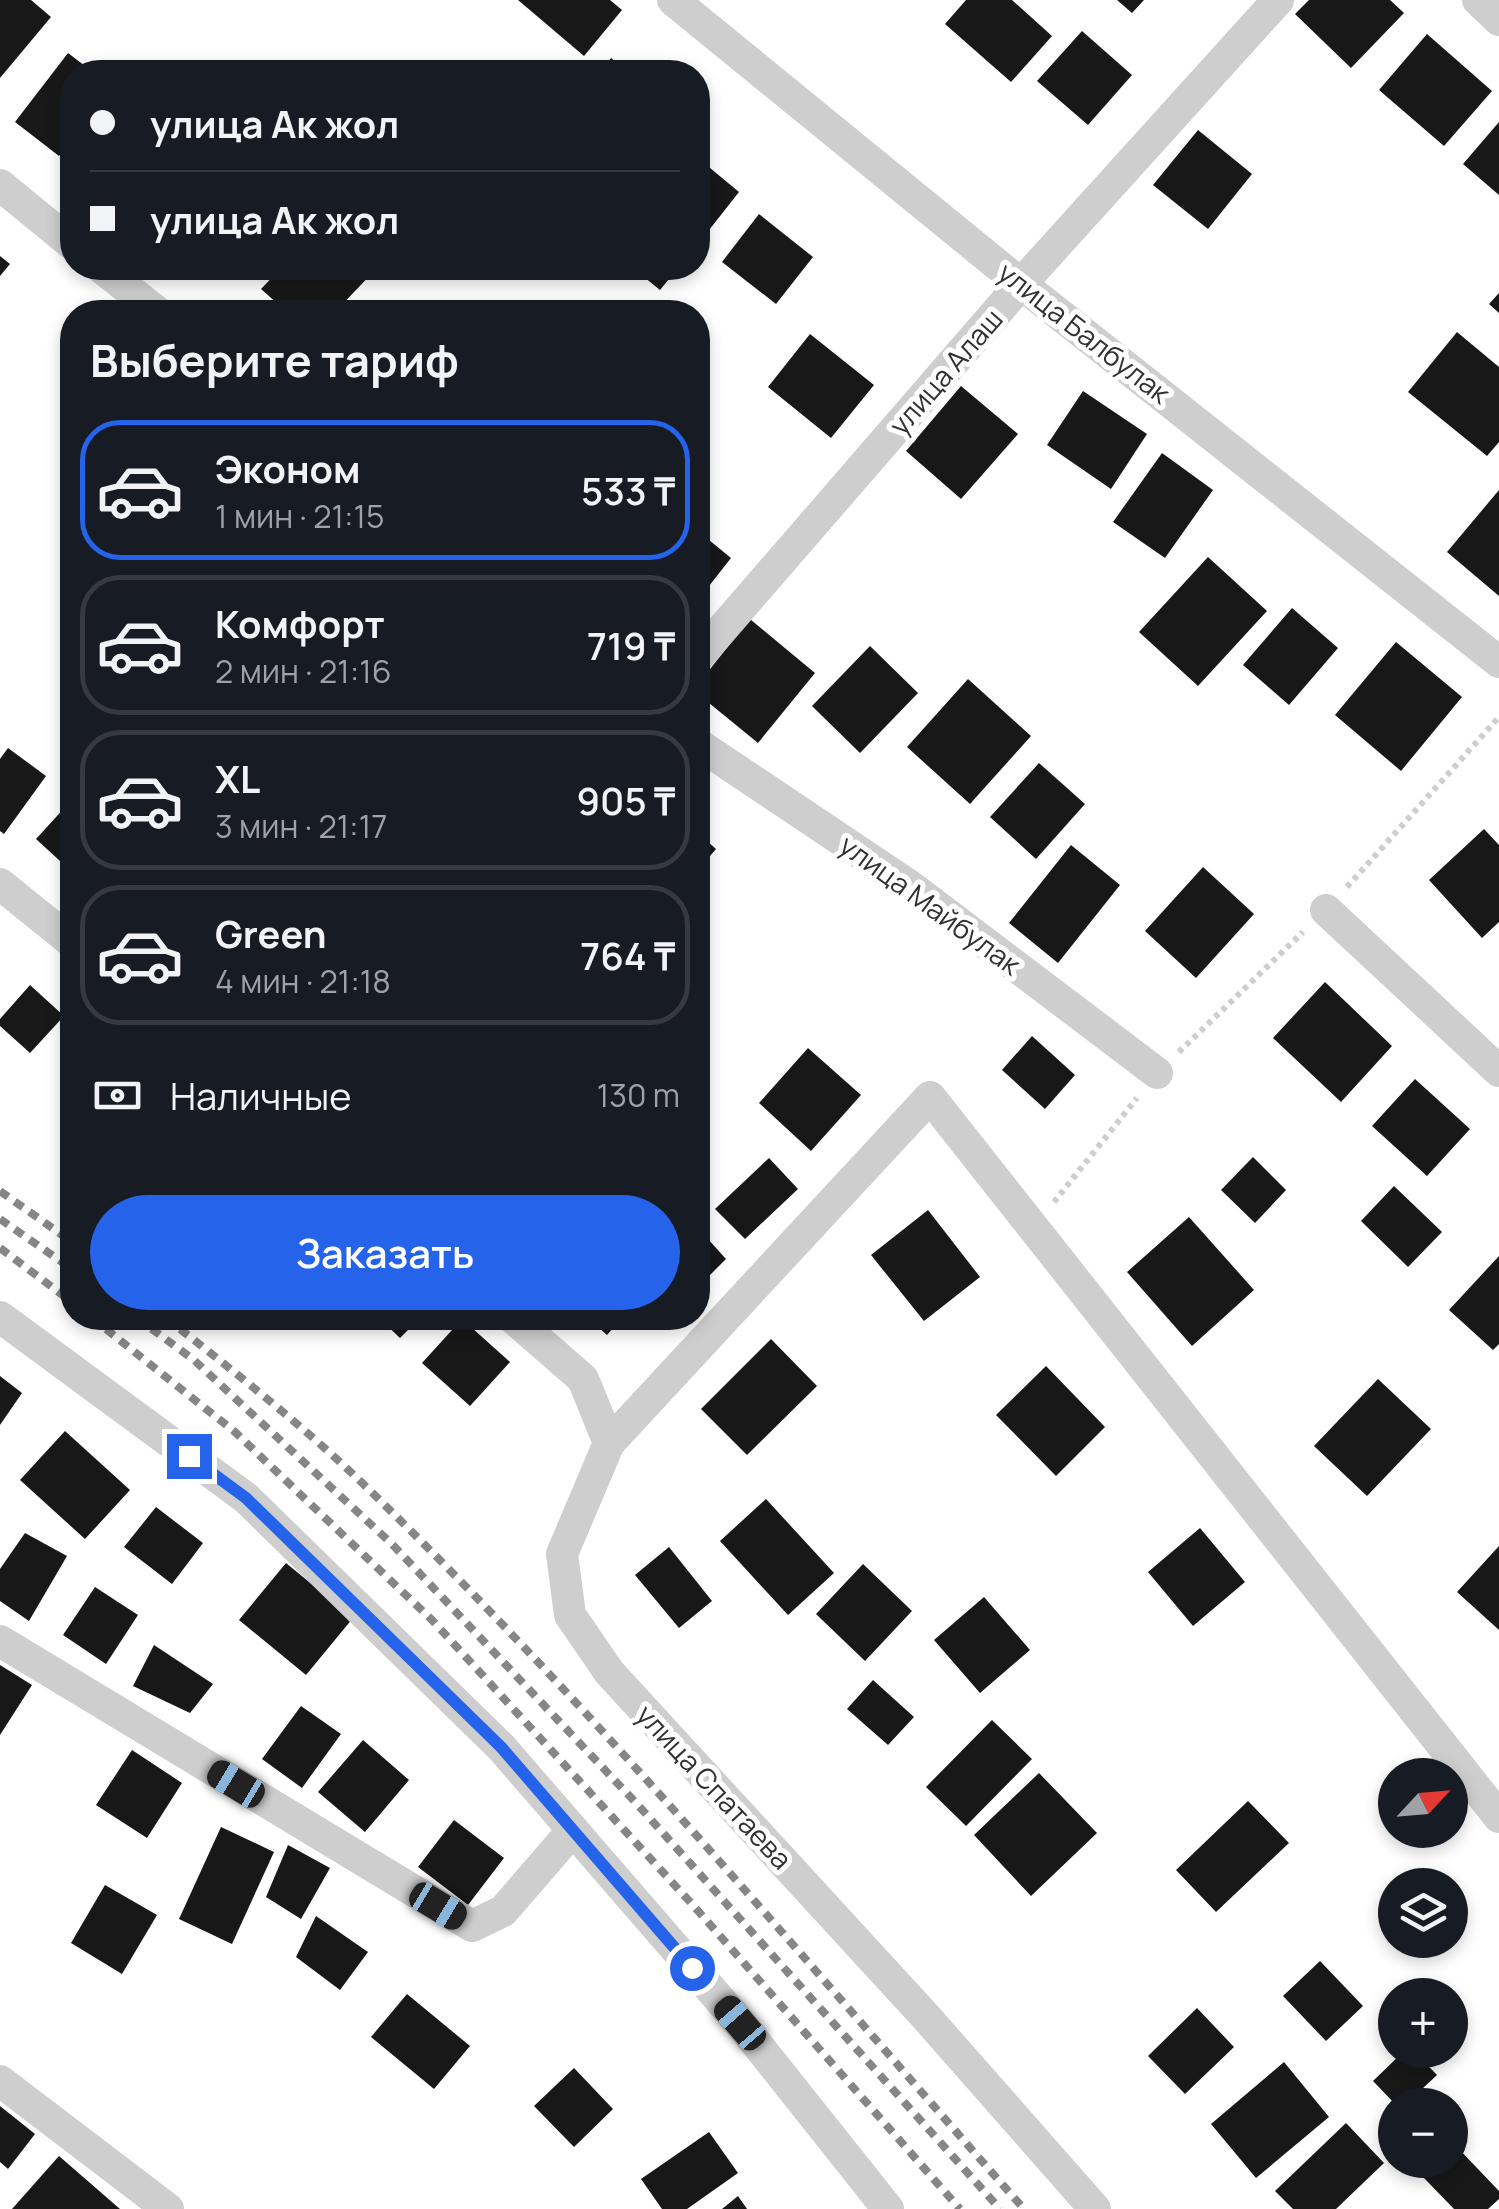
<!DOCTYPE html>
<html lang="ru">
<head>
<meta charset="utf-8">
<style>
	body { margin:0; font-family:Manrope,sans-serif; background:#20242c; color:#f1f3f6; height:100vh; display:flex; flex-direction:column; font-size:38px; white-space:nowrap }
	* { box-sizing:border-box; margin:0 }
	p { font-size:32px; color:#9ea1a6 }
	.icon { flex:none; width:55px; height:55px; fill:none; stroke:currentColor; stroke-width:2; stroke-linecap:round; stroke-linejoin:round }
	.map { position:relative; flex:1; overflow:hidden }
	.side { position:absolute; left:60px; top:300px; width:650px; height:1030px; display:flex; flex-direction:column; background:#171b24; border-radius:40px; box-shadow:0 5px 15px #0003 }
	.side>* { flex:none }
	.hud { position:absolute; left:60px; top:60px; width:650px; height:220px; border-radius:40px; box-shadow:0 5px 15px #0003; display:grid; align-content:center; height:220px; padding:0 30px; background:#171b24 }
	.needle { width:65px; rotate:64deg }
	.tools { position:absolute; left:1378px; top:1758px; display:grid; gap:20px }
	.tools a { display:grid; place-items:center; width:90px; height:90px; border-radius:50%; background:#171b24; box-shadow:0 5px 15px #0003; font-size:50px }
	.end { position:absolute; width:45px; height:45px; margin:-22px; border:12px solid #2563eb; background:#fff; box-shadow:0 0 0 5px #fff }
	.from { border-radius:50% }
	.car { position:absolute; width:30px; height:60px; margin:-30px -15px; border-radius:12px; box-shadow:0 0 8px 2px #0007; background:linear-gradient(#222 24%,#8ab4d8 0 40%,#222 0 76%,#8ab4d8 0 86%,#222 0) }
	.hud b { display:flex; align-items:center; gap:35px; height:95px; font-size:38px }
	.hud b+b { border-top:2px solid #363941 }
	.hud i { width:25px; height:25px; background:#f1f3f6 }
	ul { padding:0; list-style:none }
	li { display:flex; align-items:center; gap:30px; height:140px; margin:0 20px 15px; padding:0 10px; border:5px solid #363941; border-radius:40px }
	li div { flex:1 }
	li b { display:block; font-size:38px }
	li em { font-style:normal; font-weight:600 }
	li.on { border-color:#2563eb }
	li>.icon { width:90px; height:90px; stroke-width:1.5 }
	h2 { padding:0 30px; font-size:45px; line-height:120px }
	.pay { display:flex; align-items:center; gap:25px; height:110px; padding:0 30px; font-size:38px }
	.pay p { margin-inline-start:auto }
	.cta { display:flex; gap:20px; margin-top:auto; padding:20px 30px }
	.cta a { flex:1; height:115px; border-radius:60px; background:#2563eb; color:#fff; font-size:40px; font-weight:600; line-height:115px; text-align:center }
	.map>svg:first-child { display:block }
	.building { fill:#181818 }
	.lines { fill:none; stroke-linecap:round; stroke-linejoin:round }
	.path { stroke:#cecece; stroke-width:6; stroke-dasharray:5 5; stroke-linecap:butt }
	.street { stroke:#cecece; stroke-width:32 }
	.rail { stroke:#868686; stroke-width:8; stroke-dasharray:10 8; stroke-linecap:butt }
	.route { stroke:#2563eb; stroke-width:12 }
	.labels { text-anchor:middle; stroke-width:10; stroke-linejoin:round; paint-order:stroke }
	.street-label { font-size:28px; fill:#313131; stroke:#fff }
</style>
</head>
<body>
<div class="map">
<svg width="1499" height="2209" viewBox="0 0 1499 2209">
	<rect width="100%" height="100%" fill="#fff"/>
	<g class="building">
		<polygon points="0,0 31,0 51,17 0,78"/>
		<polygon points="518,0 610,0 622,10 584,56"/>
		<polygon points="966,0 1012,0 1052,36 1011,82 945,24"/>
		<polygon points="1117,0 1144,0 1132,13"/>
		<polygon points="1309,0 1390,0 1404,13 1351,68 1295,14"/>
		<polygon points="1082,31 1132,75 1088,125 1037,81"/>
		<polygon points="1427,34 1492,91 1444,146 1379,90"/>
		<polygon points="68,53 93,72 72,72 72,138 59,156 15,122"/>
		<polygon points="611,58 628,72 600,72"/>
		<polygon points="1499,122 1499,195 1463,164"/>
		<polygon points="1198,130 1252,174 1208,229 1153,185"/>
		<polygon points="698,158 739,192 698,244"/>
		<polygon points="759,214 813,257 776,304 722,262"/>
		<polygon points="0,256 10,264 0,276"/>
		<polygon points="281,268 377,268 335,312 287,312 261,289"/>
		<polygon points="633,268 678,268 660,290"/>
		<polygon points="1499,293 1499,313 1489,304"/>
		<polygon points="1457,332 1499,367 1499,442 1487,456 1408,392"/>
		<polygon points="810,334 874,385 831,438 768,387"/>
		<polygon points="961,386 1018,434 961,499 906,451"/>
		<polygon points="1083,391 1147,434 1111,489 1047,445"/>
		<polygon points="1162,453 1213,490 1165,558 1113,522"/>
		<polygon points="1499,490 1499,596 1447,552"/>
		<polygon points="698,531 731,558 698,600"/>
		<polygon points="1208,557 1267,611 1198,686 1139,632"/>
		<polygon points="1292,608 1338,648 1289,705 1243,665"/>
		<polygon points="750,619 815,673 758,743 698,694 698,684"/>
		<polygon points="1396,642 1462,697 1401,771 1335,715"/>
		<polygon points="870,646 918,693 860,753 812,706"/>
		<polygon points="968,679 1031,736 970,804 907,747"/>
		<polygon points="8,748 46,776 4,834 0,831 0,759"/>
		<polygon points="1039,763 1085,804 1036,859 990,817"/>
		<polygon points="67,805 72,810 72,872 36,839"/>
		<polygon points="1484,829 1499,845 1499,922 1482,938 1429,880"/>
		<polygon points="698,833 716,849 698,870"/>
		<polygon points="1071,845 1120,885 1058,963 1009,923"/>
		<polygon points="1203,867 1254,914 1196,978 1145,931"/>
		<polygon points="1325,982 1392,1046 1341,1102 1273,1038"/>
		<polygon points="30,985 64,1016 30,1053 0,1026 0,1019"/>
		<polygon points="1032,1036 1075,1075 1045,1109 1002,1070"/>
		<polygon points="808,1048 861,1095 811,1151 759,1103"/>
		<polygon points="1415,1079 1470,1129 1427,1176 1372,1126"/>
		<polygon points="1253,1157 1286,1190 1255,1223 1221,1190"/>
		<polygon points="769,1158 798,1189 745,1239 715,1209"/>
		<polygon points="1394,1186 1442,1232 1408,1267 1361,1221"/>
		<polygon points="928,1210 980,1277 924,1321 871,1255"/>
		<polygon points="1189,1217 1254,1290 1192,1346 1127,1272"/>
		<polygon points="698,1228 726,1259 698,1287"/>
		<polygon points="1499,1256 1499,1344 1493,1350 1449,1310"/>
		<polygon points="379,1318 420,1318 400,1338"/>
		<polygon points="588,1318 622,1318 607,1335"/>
		<polygon points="462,1319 510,1362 470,1406 422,1363"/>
		<polygon points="771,1339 817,1386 747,1455 701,1409"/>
		<polygon points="1046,1366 1105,1427 1056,1476 996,1415"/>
		<polygon points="0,1376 22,1393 0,1425"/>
		<polygon points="1378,1379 1431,1429 1367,1496 1314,1446"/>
		<polygon points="65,1431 130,1490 85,1539 20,1480"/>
		<polygon points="766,1499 834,1573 788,1615 720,1541"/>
		<polygon points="156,1507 203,1543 172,1584 124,1547"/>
		<polygon points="1200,1528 1245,1582 1193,1626 1148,1572"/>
		<polygon points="25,1533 67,1556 29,1621 0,1601 0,1569"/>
		<polygon points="1499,1546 1499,1630 1457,1592"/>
		<polygon points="669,1547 712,1601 679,1628 635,1575"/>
		<polygon points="286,1563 353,1618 306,1675 239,1620"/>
		<polygon points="863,1564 912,1611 865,1661 816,1614"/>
		<polygon points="95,1587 138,1615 106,1664 63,1635"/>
		<polygon points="984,1597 1030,1650 980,1693 934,1640"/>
		<polygon points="154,1645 213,1684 190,1713 133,1686"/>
		<polygon points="0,1665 32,1685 0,1735"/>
		<polygon points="873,1680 914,1717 888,1745 847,1709"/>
		<polygon points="301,1706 341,1734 302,1788 262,1759"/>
		<polygon points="992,1720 1032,1759 966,1826 926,1787"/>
		<polygon points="363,1740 409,1780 365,1832 318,1792"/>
		<polygon points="132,1750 182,1783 147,1838 96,1805"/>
		<polygon points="1039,1773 1097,1833 1031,1896 974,1835"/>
		<polygon points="1248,1801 1289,1843 1216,1912 1176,1870"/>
		<polygon points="454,1820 504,1858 468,1905 418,1867"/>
		<polygon points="221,1827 274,1852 232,1944 179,1919"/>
		<polygon points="288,1845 330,1868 301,1919 266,1897"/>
		<polygon points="105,1885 157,1915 122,1974 71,1943"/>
		<polygon points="316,1916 368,1952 340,1990 296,1957"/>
		<polygon points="1320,1961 1363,2006 1326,2041 1283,1996"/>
		<polygon points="407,1994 470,2046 434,2089 371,2037"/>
		<polygon points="1197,2008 1234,2047 1185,2094 1148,2056"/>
		<polygon points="1405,2050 1413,2050 1437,2075 1405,2105 1396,2105 1373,2081"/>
		<polygon points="1284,2062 1329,2117 1256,2178 1211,2124"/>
		<polygon points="574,2068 613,2109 574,2147 534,2106"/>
		<polygon points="0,2106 35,2134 8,2169 0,2162"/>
		<polygon points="1346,2123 1384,2163 1336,2209 1293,2209 1275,2191"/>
		<polygon points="709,2132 738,2173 687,2209 662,2209 641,2179"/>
		<polygon points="1455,2145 1499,2191 1499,2199 1488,2209 1454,2209 1423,2177 1440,2160 1450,2160 1450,2150"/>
		<polygon points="59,2156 120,2209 12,2209"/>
		<polygon points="738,2196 747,2209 722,2209"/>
	</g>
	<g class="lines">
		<g class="path">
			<polyline points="1347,887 1499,717"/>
			<polyline points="1179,1052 1303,932"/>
			<polyline points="1054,1202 1137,1098"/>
		</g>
		<g class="street">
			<polyline points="673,0 1021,284 1499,662"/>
			<polyline points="1478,0 1499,20"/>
			<polyline points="0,185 72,244"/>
			<polyline points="102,268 157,312"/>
			<polyline points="698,657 1021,284 1278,0"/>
			<polyline points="698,744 910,886 1157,1073"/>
			<polyline points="0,884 72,942"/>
			<polyline points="1326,910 1499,1071"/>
			<polyline points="0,1317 246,1498 501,1747 740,2023 888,2209"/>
			<polyline points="513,1318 583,1379 609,1443 562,1554 570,1615 609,1672 926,2017 1095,2209"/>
			<polyline points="609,1443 930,1097 1499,1817"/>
			<polyline points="0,1641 472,1926 503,1911 573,1830"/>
			<polyline points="0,2081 168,2209"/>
		</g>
		<g class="rail">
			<polyline points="0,1191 72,1242"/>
			<polyline points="0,1219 72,1269"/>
			<polyline points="0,1248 72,1302"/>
			<polyline points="92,1318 235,1432 432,1620 692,1904 960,2209"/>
			<polyline points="137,1318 194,1360 392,1544 637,1804 1000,2209"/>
			<path d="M166,1318C231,1369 297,1421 357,1478C594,1707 806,1962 1024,2209"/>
		</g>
	</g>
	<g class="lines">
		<polyline class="route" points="189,1456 246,1498 501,1747 692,1968"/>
	</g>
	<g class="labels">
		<g class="street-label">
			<text transform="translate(1084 333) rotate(38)" y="10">улица Балбулак</text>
			<text transform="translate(946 372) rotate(-49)" y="10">улица Алаш</text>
			<text transform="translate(930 905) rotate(36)" y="10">улица Майбулак</text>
			<text transform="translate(714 1787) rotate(47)" y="10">улица Спатаева</text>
		</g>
	</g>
</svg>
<div class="tools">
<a><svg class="needle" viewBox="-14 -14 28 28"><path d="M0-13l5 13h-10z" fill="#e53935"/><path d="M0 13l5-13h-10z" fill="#9ea1a6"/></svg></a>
<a><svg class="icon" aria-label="layers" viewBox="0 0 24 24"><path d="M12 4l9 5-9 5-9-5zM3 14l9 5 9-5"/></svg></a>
<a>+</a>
<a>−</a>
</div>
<i class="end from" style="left:692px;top:1968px"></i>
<i class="end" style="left:189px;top:1456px"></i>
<i class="car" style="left:236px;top:1784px;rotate:301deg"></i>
<i class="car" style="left:438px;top:1906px;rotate:121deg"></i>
<i class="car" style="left:740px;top:2023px;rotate:319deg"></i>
<div class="hud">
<b><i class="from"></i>улица Ак жол</b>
<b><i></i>улица Ак жол</b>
</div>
<section class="side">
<h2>Выберите тариф</h2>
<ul>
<li class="on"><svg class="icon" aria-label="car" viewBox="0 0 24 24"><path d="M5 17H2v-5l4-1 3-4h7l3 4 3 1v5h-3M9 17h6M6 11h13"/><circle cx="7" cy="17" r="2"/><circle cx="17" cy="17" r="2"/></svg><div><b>Эконом</b><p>1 мин · 21:15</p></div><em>533 ₸</em></li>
<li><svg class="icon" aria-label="car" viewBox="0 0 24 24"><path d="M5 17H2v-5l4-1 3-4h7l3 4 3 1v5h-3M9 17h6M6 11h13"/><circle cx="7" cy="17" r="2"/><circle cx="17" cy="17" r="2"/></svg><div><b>Комфорт</b><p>2 мин · 21:16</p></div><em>719 ₸</em></li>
<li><svg class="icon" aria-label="car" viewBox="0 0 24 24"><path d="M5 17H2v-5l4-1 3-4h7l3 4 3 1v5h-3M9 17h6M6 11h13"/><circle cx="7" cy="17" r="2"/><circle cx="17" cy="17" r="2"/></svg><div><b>XL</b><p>3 мин · 21:17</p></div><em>905 ₸</em></li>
<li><svg class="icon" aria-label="car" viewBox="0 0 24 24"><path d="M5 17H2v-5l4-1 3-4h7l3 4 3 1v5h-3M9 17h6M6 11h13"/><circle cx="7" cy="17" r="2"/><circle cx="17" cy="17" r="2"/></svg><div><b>Green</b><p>4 мин · 21:18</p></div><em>764 ₸</em></li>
</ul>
<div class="pay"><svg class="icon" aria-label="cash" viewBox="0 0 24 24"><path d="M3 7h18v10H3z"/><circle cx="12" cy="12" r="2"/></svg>Наличные<p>130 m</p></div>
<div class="cta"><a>Заказать</a></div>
</section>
</div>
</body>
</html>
